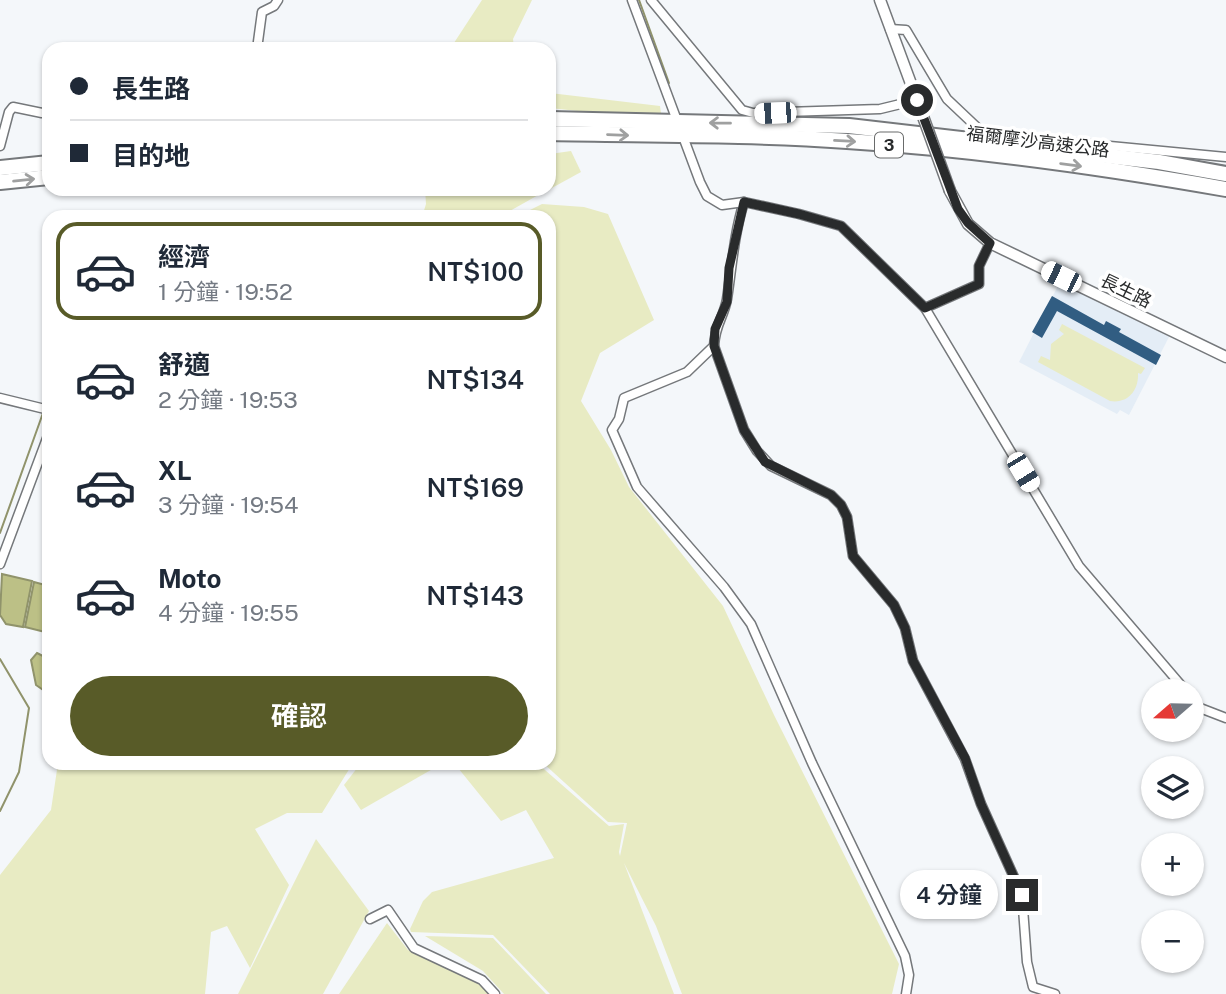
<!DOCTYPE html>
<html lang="zh-TW">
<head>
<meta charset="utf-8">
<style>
	body { margin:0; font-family:"Public Sans","Noto Sans TC",sans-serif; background:#f6f6f7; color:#1f2937; height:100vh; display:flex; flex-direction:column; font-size:26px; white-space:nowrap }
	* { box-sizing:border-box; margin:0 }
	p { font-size:23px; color:#747a83 }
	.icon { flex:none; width:38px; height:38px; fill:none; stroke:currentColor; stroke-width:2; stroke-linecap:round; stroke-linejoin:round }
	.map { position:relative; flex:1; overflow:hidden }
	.panel { position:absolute; left:42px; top:210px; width:514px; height:560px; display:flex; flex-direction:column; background:#fff; border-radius:21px; box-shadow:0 2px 5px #0004 }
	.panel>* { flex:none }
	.top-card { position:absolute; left:42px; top:42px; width:514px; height:154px; border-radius:21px; box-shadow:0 2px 5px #0004; display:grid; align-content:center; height:154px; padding:0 28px; background:#fff }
	.needle { width:46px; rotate:250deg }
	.fabs { position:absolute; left:1141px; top:679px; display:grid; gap:14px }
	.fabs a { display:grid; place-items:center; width:63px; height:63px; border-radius:50%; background:#fff; box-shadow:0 2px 5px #0004; font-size:35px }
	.end { position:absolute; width:32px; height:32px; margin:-16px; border:9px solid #292b2c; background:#fff; box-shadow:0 0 0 4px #fff }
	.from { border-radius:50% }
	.bubble { position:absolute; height:49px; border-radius:24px; background:#fff; box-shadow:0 2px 5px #0004; font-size:23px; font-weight:600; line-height:49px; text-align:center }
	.car { position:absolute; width:21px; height:42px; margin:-21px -10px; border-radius:9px; box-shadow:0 0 5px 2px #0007; background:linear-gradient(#fff 24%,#345 0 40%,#fff 0 76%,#345 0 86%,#fff 0) }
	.top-card b { display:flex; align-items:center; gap:24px; height:66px; font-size:26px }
	.top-card b+b { border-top:2px solid #e0e1e3 }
	.top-card i { width:18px; height:18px; background:#1f2937 }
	ul { padding:12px 0 0; list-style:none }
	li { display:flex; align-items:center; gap:21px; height:98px; margin:0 14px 10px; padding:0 14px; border:4px solid transparent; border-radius:21px }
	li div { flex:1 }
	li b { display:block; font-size:26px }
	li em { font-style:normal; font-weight:600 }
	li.selected { border-color:#585b28 }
	li>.icon { width:63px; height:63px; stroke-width:1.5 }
	.button { display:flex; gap:14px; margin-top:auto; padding:14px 28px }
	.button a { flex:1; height:80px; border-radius:42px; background:#585b28; color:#fff; font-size:28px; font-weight:600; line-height:80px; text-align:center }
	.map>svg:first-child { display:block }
	.built { fill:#e4edf6 }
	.green { fill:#e8ebc3 }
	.water { fill:#bcc086; stroke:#90936b; stroke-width:2 }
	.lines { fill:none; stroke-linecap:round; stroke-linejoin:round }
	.stream { stroke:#90936b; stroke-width:2 }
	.building { fill:#315d82 }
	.minor-casing { stroke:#75787b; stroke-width:11 }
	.tertiary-casing { stroke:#75787b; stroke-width:13 }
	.motorway-casing { stroke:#75787b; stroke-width:18 }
	.minor { stroke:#fff; stroke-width:8 }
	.tertiary { stroke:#fff; stroke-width:10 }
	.motorway { stroke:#fff; stroke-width:14 }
	.tertiary-bridge-casing { stroke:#75787b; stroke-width:13; stroke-linecap:butt }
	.tertiary-bridge { stroke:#fff; stroke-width:10 }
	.oneway { stroke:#9fa0a0 }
	.route { stroke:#292b2c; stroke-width:9 }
	.labels { text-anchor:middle; stroke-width:7; stroke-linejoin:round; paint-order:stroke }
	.shield { fill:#fff; stroke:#696b6b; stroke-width:2 }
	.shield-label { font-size:16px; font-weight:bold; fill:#292b2c }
	.street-label { font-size:18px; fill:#292b2c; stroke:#fff }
</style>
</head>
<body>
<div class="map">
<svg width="1226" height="994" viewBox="0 0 1226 994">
	<rect width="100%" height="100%" fill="#f4f7fa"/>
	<polygon class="built" points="1062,278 1170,335 1129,415 1120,410 1117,414 1019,362"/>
	<g class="green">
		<polygon points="482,0 532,0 513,39 514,49 450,49"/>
		<polygon points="550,93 660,106 661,113 632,117 550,108"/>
		<polygon points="571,151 581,172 550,189 550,154"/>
		<polygon points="425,189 549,189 508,212 506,217 422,217 426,204"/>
		<polygon points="542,204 584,207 608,214 654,320 600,353 581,401 611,450 629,487 723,606 774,715 899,964 892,994 682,994 656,926 624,863 674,994 550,994 493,935 411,932 410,929 423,901 432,892 554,858 526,810 501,821 454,763 537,763 609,826 624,824 619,852 620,856 627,823 608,822 543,763 550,763 550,217 516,217"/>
		<path d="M1062,324L1145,368L1141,374L1138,373C1139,390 1128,404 1110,401L1038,362L1041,356L1050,360L1051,344L1064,334L1059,330Z"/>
		<polygon points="58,763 353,763 322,813 287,813 255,829 289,885 250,968 227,926 211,932 205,994 0,994 0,875 51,810"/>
		<polygon points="361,763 443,763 361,810 344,785"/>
		<polygon points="316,839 369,911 323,994 238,994"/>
		<polygon points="387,923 408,950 476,982 490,994 339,994"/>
		<polygon points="425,936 493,938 546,994 504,994 483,971"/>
	</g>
	<g class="water">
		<polygon points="2,574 32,581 23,627 6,624 0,615"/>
		<polygon points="34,582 49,586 49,633 25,627"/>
		<polygon points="37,653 49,659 49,694 36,685 31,660"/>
	</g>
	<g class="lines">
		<g class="stream">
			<polyline points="639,0 669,83"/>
			<polyline points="45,404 49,392"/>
			<polyline points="0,533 43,413"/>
			<polyline points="0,659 29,708 19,772 0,811"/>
		</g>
	</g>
	<polygon class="building" points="1052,296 1104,325 1106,321 1121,329 1119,332 1161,355 1156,365 1057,311 1042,338 1032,332"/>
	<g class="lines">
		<g class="minor-casing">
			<g id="minor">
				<polyline points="632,0 700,182 707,196 722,205 744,202 799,214 841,226 925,308 1079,566 1186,691"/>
				<polyline points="651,0 742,110 753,113 880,109 917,100"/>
				<polyline points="890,29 906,30 947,99 984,134 1226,157"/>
				<polyline points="257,49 262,12 274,6 278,0"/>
				<polyline points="0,146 9,112 13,107 42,113 49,111"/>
				<path d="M744,202C734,234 732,266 727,299C724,317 715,324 714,346L687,372L624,398L619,419L612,430L637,487L724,587L751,624L812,763L905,956L909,975L906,994"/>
				<polyline points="925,308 979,284 979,266 990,243"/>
				<polyline points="714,346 744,430 757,451 771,466 831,495 841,505 847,517 853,556 894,605 905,628 913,661 965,759 981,804 1022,895 1027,962 1033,987 1055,994"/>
				<polyline points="0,398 49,410"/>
				<polyline points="0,564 49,433"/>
				<polyline points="1192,698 1200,708 1226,718"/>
				<polyline points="370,919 388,910 414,948 482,980 495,994"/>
			</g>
		</g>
		<g class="tertiary-casing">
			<g id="tertiary">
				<polyline points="880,0 917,100"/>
				<polyline points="950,191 968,224 990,243 1226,357"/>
			</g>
		</g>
		<g class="motorway-casing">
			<g id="motorway">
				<polyline points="550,119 849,126 1159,162 1226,174"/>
				<path d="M550,133C648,135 748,134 847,141C974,149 1101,167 1226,189"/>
				<polyline points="0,168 49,163"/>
				<polyline points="0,182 49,177"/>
			</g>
		</g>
		<use href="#minor" class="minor"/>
		<use href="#tertiary" class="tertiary"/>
		<use href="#motorway" class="motorway"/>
		<g class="tertiary-bridge-casing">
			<polyline id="tertiary-bridge" points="917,100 950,191"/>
		</g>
		<use href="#tertiary-bridge" class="tertiary-bridge"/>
	</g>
	<defs><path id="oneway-shaft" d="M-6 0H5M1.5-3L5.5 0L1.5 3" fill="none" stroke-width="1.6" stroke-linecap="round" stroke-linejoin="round" transform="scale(1.75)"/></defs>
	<g class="oneway">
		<use href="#oneway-shaft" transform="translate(720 123) rotate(-179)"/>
		<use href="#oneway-shaft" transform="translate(618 135) rotate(2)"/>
		<use href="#oneway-shaft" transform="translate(845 141) rotate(3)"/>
		<use href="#oneway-shaft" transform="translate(1071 165) rotate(8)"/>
		<use href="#oneway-shaft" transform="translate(24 180) rotate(-6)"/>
	</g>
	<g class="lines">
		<polyline class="route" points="917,100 958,209 968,223 990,243 979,266 979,284 925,308 841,226 799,214 744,202 729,268 727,302 715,329 714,346 744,430 765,462 831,495 841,505 847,517 853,556 894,605 905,628 913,661 965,758 981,804 1022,895"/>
	</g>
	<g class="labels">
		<rect class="shield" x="875" y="132.5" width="28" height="25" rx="5"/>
		<g class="shield-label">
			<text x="889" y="151">3</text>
		</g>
		<g class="street-label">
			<text transform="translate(1038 142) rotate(7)" y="6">福爾摩沙高速公路</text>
			<text transform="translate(1126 291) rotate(26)" y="6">長生路</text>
		</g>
	</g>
</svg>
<div class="fabs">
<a><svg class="needle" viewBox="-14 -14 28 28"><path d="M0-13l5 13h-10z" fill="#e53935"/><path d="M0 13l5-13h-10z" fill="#747a83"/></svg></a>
<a><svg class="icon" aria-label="layers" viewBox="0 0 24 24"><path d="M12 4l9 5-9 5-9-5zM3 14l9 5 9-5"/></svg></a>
<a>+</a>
<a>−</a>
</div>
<i class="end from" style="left:917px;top:100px"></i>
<i class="end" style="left:1022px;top:895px"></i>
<div class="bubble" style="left:900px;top:870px;width:98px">4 分鐘</div>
<i class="car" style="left:775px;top:113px;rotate:268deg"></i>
<i class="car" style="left:1061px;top:277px;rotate:296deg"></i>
<i class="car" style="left:1023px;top:472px;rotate:149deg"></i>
<div class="top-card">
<b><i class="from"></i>長生路</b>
<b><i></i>目的地</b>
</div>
<section class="panel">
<ul>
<li class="selected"><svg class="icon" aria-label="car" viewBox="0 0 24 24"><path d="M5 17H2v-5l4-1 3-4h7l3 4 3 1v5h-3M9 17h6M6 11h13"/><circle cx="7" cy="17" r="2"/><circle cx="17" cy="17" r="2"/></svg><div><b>經濟</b><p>1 分鐘 · 19:52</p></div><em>NT$100</em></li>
<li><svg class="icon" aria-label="car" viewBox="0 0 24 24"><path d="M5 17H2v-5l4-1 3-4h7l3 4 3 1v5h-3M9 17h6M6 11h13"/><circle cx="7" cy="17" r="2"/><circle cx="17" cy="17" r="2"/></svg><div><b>舒適</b><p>2 分鐘 · 19:53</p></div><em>NT$134</em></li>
<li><svg class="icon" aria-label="car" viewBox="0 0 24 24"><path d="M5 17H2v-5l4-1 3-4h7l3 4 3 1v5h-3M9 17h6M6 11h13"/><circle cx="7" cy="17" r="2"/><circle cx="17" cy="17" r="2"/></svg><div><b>XL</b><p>3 分鐘 · 19:54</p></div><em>NT$169</em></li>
<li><svg class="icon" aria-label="car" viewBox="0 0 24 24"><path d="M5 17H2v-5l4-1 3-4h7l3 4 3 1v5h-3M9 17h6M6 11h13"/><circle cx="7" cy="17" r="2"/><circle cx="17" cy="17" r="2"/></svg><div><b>Moto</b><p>4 分鐘 · 19:55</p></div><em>NT$143</em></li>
</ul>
<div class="button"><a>確認</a></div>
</section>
</div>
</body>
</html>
